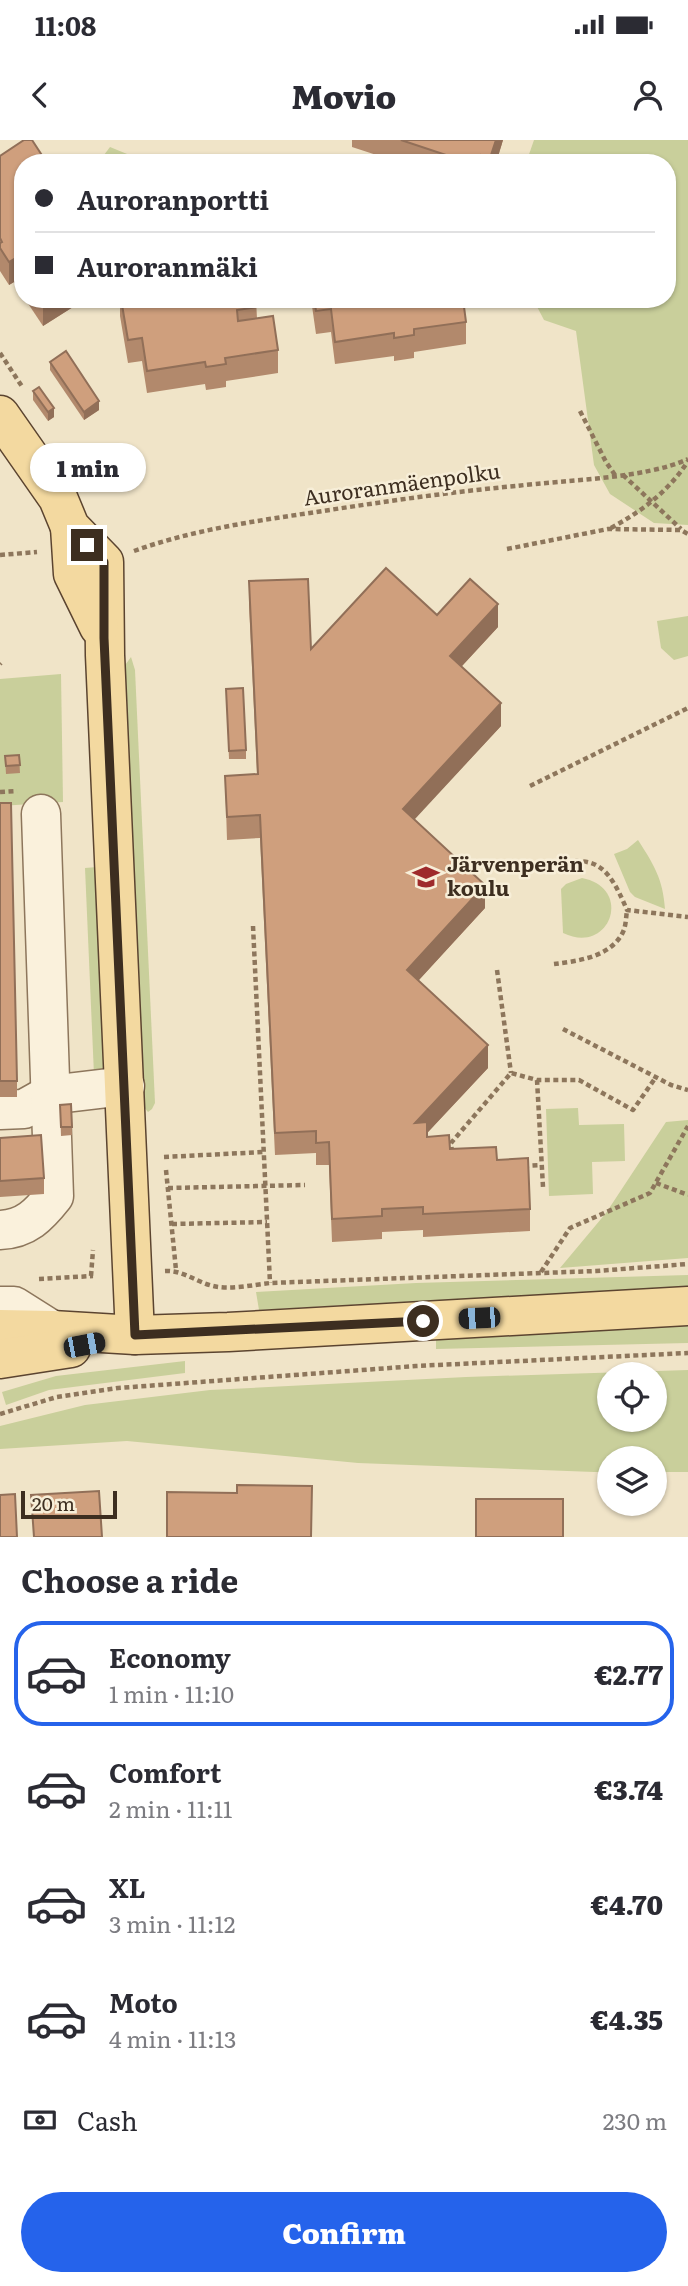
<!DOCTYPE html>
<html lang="en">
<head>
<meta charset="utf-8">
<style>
	body { margin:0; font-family:Literata,serif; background:#f2f2f3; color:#2b2b33; height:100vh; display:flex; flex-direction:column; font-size:26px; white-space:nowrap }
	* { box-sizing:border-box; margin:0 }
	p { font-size:23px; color:#7c7c81 }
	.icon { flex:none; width:38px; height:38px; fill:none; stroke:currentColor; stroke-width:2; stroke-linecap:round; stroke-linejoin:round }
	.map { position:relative; height:1397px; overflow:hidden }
	.side { display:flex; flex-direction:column; background:#fff; flex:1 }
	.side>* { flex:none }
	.hud { position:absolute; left:14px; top:14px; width:662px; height:154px; border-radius:28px; box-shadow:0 2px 5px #0004; display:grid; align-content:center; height:154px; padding:0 21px; background:#fff }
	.buttons { position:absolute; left:597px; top:1222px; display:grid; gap:14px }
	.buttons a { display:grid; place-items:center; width:70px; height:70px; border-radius:50%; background:#fff; box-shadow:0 2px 5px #0004; font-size:35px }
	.scale { position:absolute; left:21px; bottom:18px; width:96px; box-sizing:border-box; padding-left:7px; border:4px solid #3d2e20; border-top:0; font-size:19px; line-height:24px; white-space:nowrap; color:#3d2e20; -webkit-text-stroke:5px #f7eed8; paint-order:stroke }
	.end { position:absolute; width:32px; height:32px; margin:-16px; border:9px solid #3d2e20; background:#fff; box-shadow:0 0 0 4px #fff }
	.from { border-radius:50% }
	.bubble { position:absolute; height:49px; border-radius:24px; background:#fff; box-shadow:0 2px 5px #0004; font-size:23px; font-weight:800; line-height:49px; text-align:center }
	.car { position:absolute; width:21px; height:42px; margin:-21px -10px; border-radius:9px; box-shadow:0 0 5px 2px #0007; background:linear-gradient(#222 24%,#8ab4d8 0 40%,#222 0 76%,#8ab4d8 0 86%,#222 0) }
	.hud b { display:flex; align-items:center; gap:24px; height:66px; font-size:26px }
	.hud b+b { border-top:2px solid #e1e1e2 }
	.hud i { width:18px; height:18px; background:#2b2b33 }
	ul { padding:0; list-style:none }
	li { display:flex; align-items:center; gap:21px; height:105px; margin:0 14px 10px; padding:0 7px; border:4px solid transparent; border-radius:28px }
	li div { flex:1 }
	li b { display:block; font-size:26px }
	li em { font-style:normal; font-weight:800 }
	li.current { border-color:#2563eb }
	li>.icon { width:63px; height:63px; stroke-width:1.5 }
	h2 { padding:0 21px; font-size:32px; line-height:84px }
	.pay { display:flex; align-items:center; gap:18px; height:77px; padding:0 21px; font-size:26px }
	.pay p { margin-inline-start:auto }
	.button { display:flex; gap:14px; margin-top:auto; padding:14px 21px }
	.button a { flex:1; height:80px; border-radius:42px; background:#2563eb; color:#fff; font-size:28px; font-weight:800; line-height:80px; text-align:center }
	.status { display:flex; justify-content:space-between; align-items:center; height:49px; padding:0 35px; background:#fff; direction:ltr }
	.status svg { height:19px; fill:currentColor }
	header { display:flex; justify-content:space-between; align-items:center; height:91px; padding:0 21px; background:#fff; font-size:32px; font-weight:800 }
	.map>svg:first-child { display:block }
	.green { fill:#c9cf9b; fill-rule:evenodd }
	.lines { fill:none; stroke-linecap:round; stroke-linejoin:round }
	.minor-casing { stroke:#8d765c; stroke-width:41 }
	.major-casing { stroke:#5b4430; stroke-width:41 }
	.path { stroke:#8d765c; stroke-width:4.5; stroke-dasharray:5 3.5; stroke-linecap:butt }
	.minor { stroke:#faf1dc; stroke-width:38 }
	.major { stroke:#f3d9a0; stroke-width:38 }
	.wall { fill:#b2896c }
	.shaded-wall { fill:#916f58 }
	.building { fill:#cf9f7d; stroke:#916f58; stroke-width:2 }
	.route { stroke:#3d2e20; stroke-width:9 }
	.labels { text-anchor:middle; stroke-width:5; stroke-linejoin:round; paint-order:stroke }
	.street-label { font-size:21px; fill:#3d2e20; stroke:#f7eed8 }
	.poi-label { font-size:21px; font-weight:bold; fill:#3d2e20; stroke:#f7eed8; text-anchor:start }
</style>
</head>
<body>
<div class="status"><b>11:08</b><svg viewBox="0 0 49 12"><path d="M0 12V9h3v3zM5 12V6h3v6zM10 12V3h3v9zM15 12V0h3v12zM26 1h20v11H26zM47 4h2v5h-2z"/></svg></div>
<header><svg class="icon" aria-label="back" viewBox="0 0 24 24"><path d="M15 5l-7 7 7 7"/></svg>Movio<svg class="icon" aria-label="person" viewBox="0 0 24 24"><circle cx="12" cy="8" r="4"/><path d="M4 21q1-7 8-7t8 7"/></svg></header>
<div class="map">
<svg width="688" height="1397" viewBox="0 0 688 1397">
	<rect width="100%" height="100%" fill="#f0e4c8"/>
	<g class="green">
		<polygon points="534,0 688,0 688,385 654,383 610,354 594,325 576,191 544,180 533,159 667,159 667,23 526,23"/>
		<polygon points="110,7 149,23 98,23"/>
		<polygon points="688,476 688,516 674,520 661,508 657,481"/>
		<polygon points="131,517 135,530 155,963 152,969 148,972 143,966 123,528"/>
		<polygon points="61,534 63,662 0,666 0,539"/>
		<path d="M638,700C654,725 663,739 665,769L635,757L630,752L614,714L627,709Z"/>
		<polygon points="97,727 106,931 94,935 85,728"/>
		<path d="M582,738C634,748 610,816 563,793L561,749L566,744Z"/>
		<polygon points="578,968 579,985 624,984 625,1021 592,1022 593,1054 549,1056 546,969"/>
		<polygon points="688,980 688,1118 560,1128 606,1073 666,982"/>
		<path d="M688,1135V1151C545,1157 402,1161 259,1170L256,1152L416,1143Z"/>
		<polygon points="688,1185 688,1203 436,1209 436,1196"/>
		<polygon points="185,1221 185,1233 49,1250 6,1265 2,1252 56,1236"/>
		<path d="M688,1230V1332H655L654,1318H609V1332H594L358,1323L127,1301L0,1309V1286L85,1265L210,1250L466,1237ZM609,1234H654V1279H609Z"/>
	</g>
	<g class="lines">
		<g class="minor-casing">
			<g id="minor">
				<polyline points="0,970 24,969 49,955 125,946"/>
				<path d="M0,1090C26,1089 39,1075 54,1056L41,674"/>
				<polyline points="0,1166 14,1166 52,1190"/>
			</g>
		</g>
		<g class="major-casing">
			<g id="major">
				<polyline points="0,275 58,358 70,387 104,422 105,515 135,1195"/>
				<polyline points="70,387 73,434 99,487"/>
				<polyline points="0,1189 52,1190 135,1195 228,1192 688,1166"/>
				<polyline points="0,1219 71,1208"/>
			</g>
		</g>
		<g class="path">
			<polyline points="0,213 23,248"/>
			<polyline points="580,271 606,322 615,335"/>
			<polyline points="623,335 681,389"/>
			<path d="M611,388C642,371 669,351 688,321"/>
			<polyline points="507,409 608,389 681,390 688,394"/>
			<path d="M134,411C192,390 255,381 316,372C382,362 449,352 516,346C564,340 645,339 688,319"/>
			<polyline points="0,415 37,412"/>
			<polyline points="0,524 1,523"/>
			<polyline points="530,646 688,568"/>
			<polyline points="0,652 17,651"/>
			<path d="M541,727C593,714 606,720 627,770L688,777"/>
			<polyline points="253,786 270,1143"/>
			<path d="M554,824C578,821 611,817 623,792C626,786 626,777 627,770"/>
			<polyline points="497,830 511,933"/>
			<polyline points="563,889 671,945 688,950"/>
			<polyline points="537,940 543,1047"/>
			<polyline points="452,1012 451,1003 511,933 537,940 579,940 633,970 656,937"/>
			<polyline points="164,1017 264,1012"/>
			<polyline points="524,1026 541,1025"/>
			<polyline points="166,1030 176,1130"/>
			<polyline points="656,1043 688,1055"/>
			<polyline points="168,1048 305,1045"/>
			<polyline points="172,1084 267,1082"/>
			<path d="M165,1131C183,1130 196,1142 213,1146C230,1150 253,1145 270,1143L596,1131L688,1124"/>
			<polyline points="541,1132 570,1088 650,1053 688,986"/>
			<polyline points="91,1136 93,1110"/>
			<polyline points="39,1139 93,1136"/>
			<polyline points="0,1274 57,1257 118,1248 416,1226 688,1213"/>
		</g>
		<use href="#minor" class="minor"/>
		<use href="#major" class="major"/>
	</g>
	<g class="wall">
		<polygon points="352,0 503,0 496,23 401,23 352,7"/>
		<polygon points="0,16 23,23 23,155 14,142 9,145 0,131"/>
		<polygon points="25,159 73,159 73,167 43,186"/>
		<polygon points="120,159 256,159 257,179 278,210 278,233 226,241 226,247 213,249 206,250 205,244 147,253 142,221 128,223 120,176"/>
		<polygon points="311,159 463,159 466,182 466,204 414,212 414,218 394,221 394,216 335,224 331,192 316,194"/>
		<polygon points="50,222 99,270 84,280 50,230"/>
		<polygon points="33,251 54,277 48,281 33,260"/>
		<polygon points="249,441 311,509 437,475 498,487 461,527 501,586 414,679 485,768 418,841 488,928 427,993 427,997 450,1009 497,1020 530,1069 530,1091 423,1097 423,1090 382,1092 382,1099 332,1102 329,1025 316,1025 316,1013 275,1015 260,698 227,700 225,636 257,634 249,464"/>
		<polygon points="226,549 246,610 246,619 229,619"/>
		<polygon points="19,615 20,633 6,634 5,616"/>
		<polygon points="0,663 17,941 17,957 0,957"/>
		<polygon points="71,964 72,995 61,996 60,965"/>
		<polygon points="0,998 44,1038 44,1054 0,1057"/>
	</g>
	<g class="shaded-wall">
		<polygon points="496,0 503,0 496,23 490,23 490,18"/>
		<polygon points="14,119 14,142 9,145 9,122"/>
		<polygon points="50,159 73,159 73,167 43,186 43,164"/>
		<polygon points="99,261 99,270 84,280 84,272"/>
		<polygon points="54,268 54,277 48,281 48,272"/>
		<polygon points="498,464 498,487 450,539 450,516"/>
		<polygon points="501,563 501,586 403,692 403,669"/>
		<polygon points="485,745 485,768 407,853 407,830"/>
		<polygon points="488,905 488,928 415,1006 415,983"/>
	</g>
	<g class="building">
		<polygon points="24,0 32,0 47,23 23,23 23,132 14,119 9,122 0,108 0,103 2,102 0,98 0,16"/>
		<polygon points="401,0 496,0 490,18 481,15 478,23 470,23"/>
		<polygon points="40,159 50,159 43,164"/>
		<polygon points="121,159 256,159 257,167 237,170 238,181 273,176 278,210 225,218 226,224 213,226 206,227 205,222 147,231 142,198 128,200"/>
		<polygon points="314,159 463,159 466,182 414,189 414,195 394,198 394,193 335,202 331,169 316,171"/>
		<polygon points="66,211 99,261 84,272 50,222"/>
		<polygon points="39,247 54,268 48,272 33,251"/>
		<polygon points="386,428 437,475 470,439 498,464 450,516 501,563 403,669 485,745 407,830 488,905 415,983 427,982 427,997 449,995 450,1009 496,1007 497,1020 528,1018 530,1069 423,1074 423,1067 382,1069 382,1076 332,1079 329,1002 316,1003 316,991 275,993 260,675 227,677 225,636 258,634 249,441 308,439 311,509"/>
		<polygon points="243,548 246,610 229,611 226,549"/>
		<polygon points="19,615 20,625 6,626 5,616"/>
		<polygon points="0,663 11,663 17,941 0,941"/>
		<polygon points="71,964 72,987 61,987 60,965"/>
		<polygon points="41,995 44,1038 0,1041 0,998"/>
		<polygon points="237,1345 312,1346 311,1397 167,1397 167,1352 237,1353"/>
		<polygon points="99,1351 102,1397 34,1397 31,1355"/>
		<polygon points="15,1354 17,1397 0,1397 0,1355"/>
		<rect x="476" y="1359" width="87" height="38"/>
	</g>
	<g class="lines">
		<polyline class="route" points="87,405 104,422 104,498 135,1195 423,1181"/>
	</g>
	<defs>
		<g id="school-bare" transform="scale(2.1)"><path d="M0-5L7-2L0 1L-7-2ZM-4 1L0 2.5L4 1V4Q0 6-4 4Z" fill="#9e2a2b" stroke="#f7eed8" stroke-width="2.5" paint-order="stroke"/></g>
	</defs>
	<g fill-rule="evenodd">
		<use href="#school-bare" x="426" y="737"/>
	</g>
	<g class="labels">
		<g class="street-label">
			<text transform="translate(402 345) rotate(-8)" y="7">Auroranmäenpolku</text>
		</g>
		<g class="poi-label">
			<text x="447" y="732">Järvenperän<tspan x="447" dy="24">koulu</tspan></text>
		</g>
	</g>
</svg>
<div class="buttons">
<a><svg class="icon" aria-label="locate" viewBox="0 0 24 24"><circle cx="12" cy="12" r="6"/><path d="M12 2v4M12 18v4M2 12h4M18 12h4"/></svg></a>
<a><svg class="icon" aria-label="layers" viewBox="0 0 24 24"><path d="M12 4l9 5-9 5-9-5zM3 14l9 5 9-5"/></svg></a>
</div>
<div class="scale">20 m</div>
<i class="end from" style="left:423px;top:1181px"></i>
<i class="end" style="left:87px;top:405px"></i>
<div class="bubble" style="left:30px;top:303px;width:116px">1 min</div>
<i class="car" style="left:479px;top:1178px;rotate:267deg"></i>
<i class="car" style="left:84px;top:1205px;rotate:79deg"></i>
<div class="hud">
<b><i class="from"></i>Auroranportti</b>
<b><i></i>Auroranmäki</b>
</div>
</div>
<section class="side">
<h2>Choose a ride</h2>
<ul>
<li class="current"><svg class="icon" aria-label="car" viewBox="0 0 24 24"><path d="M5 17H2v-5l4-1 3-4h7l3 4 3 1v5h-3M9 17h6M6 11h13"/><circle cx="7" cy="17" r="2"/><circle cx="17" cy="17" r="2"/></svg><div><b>Economy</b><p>1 min · 11:10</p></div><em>€2.77</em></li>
<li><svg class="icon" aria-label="car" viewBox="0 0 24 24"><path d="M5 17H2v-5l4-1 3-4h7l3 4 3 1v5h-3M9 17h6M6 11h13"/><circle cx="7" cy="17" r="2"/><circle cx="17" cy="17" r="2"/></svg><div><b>Comfort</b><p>2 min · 11:11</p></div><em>€3.74</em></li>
<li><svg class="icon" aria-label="car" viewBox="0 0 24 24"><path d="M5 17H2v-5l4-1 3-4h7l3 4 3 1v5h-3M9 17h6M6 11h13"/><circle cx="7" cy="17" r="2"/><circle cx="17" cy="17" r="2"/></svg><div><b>XL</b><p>3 min · 11:12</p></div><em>€4.70</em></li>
<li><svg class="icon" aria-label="car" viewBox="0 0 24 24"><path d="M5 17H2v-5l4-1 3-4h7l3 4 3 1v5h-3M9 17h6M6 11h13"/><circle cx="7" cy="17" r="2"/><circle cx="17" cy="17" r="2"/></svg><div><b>Moto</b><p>4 min · 11:13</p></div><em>€4.35</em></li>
</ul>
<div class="pay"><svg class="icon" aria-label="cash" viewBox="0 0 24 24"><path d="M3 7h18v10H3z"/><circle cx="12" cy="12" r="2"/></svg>Cash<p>230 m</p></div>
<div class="button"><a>Confirm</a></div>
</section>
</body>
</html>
